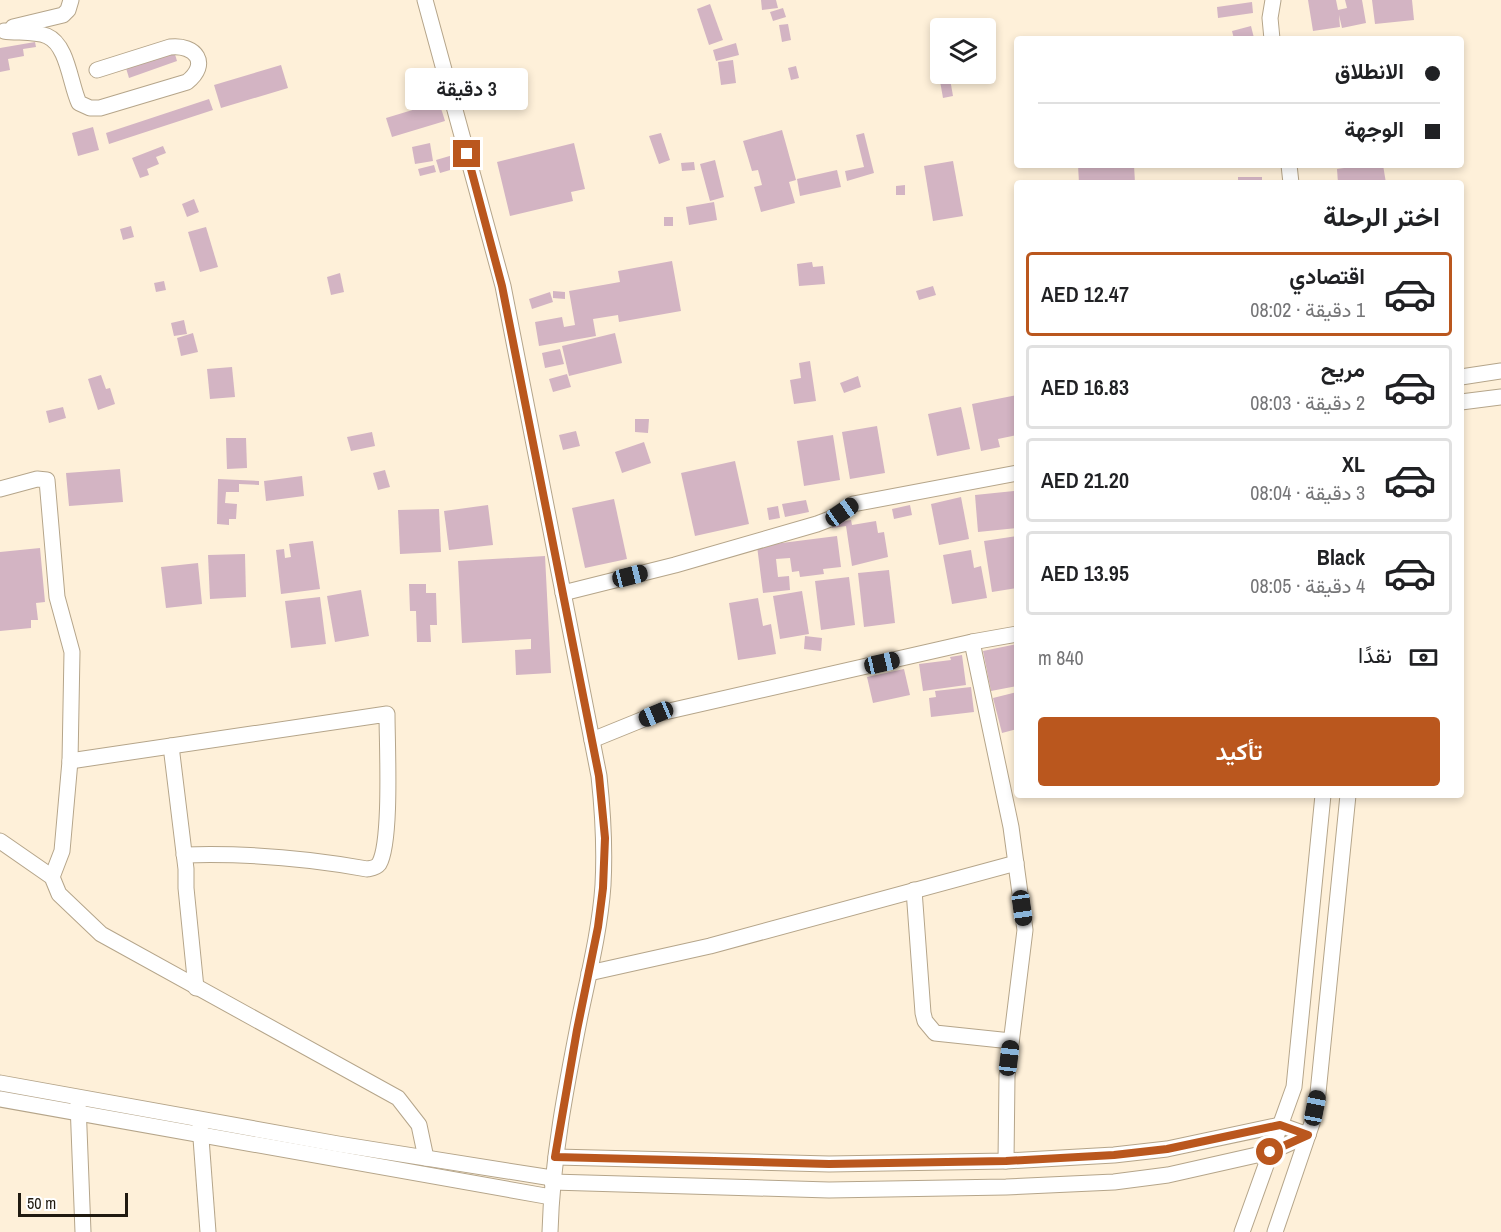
<!DOCTYPE html>
<html lang="ar">
<head>
<meta charset="utf-8">
<style>
	body { margin:0; font-family:"Archivo Narrow",Vazirmatn,sans-serif; background:#f2f2f2; color:#202124; direction:rtl; height:100vh; display:flex; flex-direction:column; font-size:22px; white-space:nowrap }
	* { box-sizing:border-box; margin:0 }
	p { font-size:20px; color:#757577 }
	.icon { flex:none; width:33px; height:33px; fill:none; stroke:currentColor; stroke-width:2; stroke-linecap:round; stroke-linejoin:round }
	.map { position:relative; flex:1; overflow:hidden; direction:ltr }
	.details { position:absolute; left:1014px; top:180px; width:450px; height:618px; display:flex; flex-direction:column; background:#fff; border-radius:6px; box-shadow:0 3px 9px #0003; direction:rtl }
	.details>* { flex:none }
	.hud { position:absolute; left:1014px; top:36px; width:450px; height:132px; border-radius:6px; box-shadow:0 3px 9px #0003; direction:rtl; display:grid; align-content:center; height:132px; padding:0 24px; background:#fff }
	.tools { position:absolute; left:930px; top:18px; display:grid; gap:12px }
	.tools a { display:grid; place-items:center; width:66px; height:66px; border-radius:6px; background:#fff; box-shadow:0 3px 9px #0003; font-size:30px }
	.scale { position:absolute; left:18px; bottom:15px; width:110px; box-sizing:border-box; padding-left:6px; border:3px solid #201a10; border-top:0; font-size:16px; line-height:21px; white-space:nowrap; color:#201a10; -webkit-text-stroke:4px #fff; paint-order:stroke }
	.end { position:absolute; width:27px; height:27px; margin:-14px; border:8px solid #ba571e; background:#fff; box-shadow:0 0 0 3px #fff }
	.from { border-radius:50% }
	.bubble { position:absolute; height:42px; border-radius:6px; background:#fff; box-shadow:0 3px 9px #0003; font-size:20px; font-weight:600; line-height:42px; text-align:center; direction:rtl }
	.car { position:absolute; width:18px; height:36px; margin:-18px -9px; border-radius:8px; box-shadow:0 0 4px 2px #0007; background:linear-gradient(#222 24%,#8ab4d8 0 40%,#222 0 76%,#8ab4d8 0 86%,#222 0) }
	.hud b { display:flex; align-items:center; gap:21px; height:57px; font-size:22px }
	.hud b+b { border-top:2px solid #e0e0e0 }
	.hud i { width:15px; height:15px; background:#202124 }
	ul { padding:0; list-style:none }
	li { display:flex; align-items:center; gap:18px; height:84px; margin:0 12px 9px; padding:0 12px; border:3px solid #e0e0e0; border-radius:6px }
	li div { flex:1 }
	li b { display:block; font-size:22px }
	li em { font-style:normal; font-weight:600 }
	li.active { border-color:#ba571e }
	li>.icon { width:54px; height:54px; stroke-width:1.5 }
	h2 { padding:0 24px; font-size:27px; line-height:72px }
	.pay { display:flex; align-items:center; gap:15px; height:66px; padding:0 24px; font-size:22px }
	.pay p { margin-inline-start:auto }
	.primary-button { display:flex; gap:12px; margin-top:auto; padding:12px 24px }
	.primary-button a { flex:1; height:69px; border-radius:6px; background:#ba571e; color:#fff; font-size:24px; font-weight:600; line-height:69px; text-align:center }
	.map>svg:first-child { display:block }
	.building { fill:#d3b4c3 }
	.lines { fill:none; stroke-linecap:round; stroke-linejoin:round }
	.minor-casing { stroke:#b5a58a; stroke-width:17 }
	.minor { stroke:#fff; stroke-width:15 }
	.route { stroke:#ba571e; stroke-width:8 }
</style>
</head>
<body>
<div class="map">
<svg width="1501" height="1232" viewBox="0 0 1501 1232">
	<rect width="100%" height="100%" fill="#fef0d9"/>
	<g class="building">
		<polygon points="761,0 776,0 778,8 762,10"/>
		<polygon points="1308,0 1336,0 1338,10 1347,8 1345,0 1362,0 1366,23 1342,28 1339,15 1340,27 1313,31"/>
		<polygon points="1372,0 1412,0 1414,20 1375,24"/>
		<polygon points="1252,2 1253,13 1218,18 1217,7"/>
		<polygon points="710,4 723,40 709,45 697,9"/>
		<polygon points="783,8 786,17 773,21 770,12"/>
		<polygon points="788,24 791,40 782,42 779,25"/>
		<polygon points="1251,26 1254,38 1234,39 1232,31"/>
		<polygon points="35,42 36,47 23,49 24,56 8,59 10,70 0,72 0,48"/>
		<polygon points="736,43 739,55 716,61 713,50"/>
		<polygon points="174,51 177,61 129,78 126,68"/>
		<polygon points="733,60 736,83 721,85 718,62"/>
		<polygon points="281,65 288,88 221,108 214,85"/>
		<polygon points="796,66 799,78 791,80 788,68"/>
		<polygon points="950,79 953,96 943,98 940,81"/>
		<polygon points="209,99 213,110 109,144 106,133"/>
		<polygon points="439,102 445,121 392,137 386,118"/>
		<polygon points="93,127 99,150 78,156 72,133"/>
		<polygon points="782,130 796,180 789,182 795,203 761,212 754,187 762,185 758,170 752,171 743,141"/>
		<polygon points="661,133 670,160 659,164 649,136"/>
		<polygon points="864,133 874,173 847,181 845,171 864,167 856,135"/>
		<polygon points="430,143 433,161 415,164 412,147"/>
		<polygon points="574,143 585,189 571,192 573,201 510,216 497,162"/>
		<polygon points="163,146 166,153 156,157 159,164 147,169 149,175 140,178 132,158"/>
		<polygon points="453,155 457,168 440,173 436,160"/>
		<polygon points="715,160 724,197 710,201 700,164"/>
		<polygon points="953,161 963,216 933,221 924,166"/>
		<polygon points="694,162 695,170 682,171 681,163"/>
		<polygon points="434,165 436,172 420,176 418,169"/>
		<polygon points="1078,165 1134,165 1135,183 1079,183"/>
		<polygon points="1365,165 1383,165 1386,183 1338,183 1337,169"/>
		<polygon points="837,170 841,187 800,196 797,179"/>
		<rect x="1238" y="177" width="24" height="6"/>
		<polygon points="905,185 905,195 896,195 896,186"/>
		<polygon points="194,199 199,212 187,217 182,204"/>
		<polygon points="714,202 717,220 689,225 686,207"/>
		<rect x="664" y="217" width="9" height="9"/>
		<polygon points="131,226 134,237 123,240 120,229"/>
		<polygon points="206,227 218,267 200,272 188,232"/>
		<polygon points="672,261 681,311 619,322 618,315 593,319 596,336 539,346 535,322 562,317 564,327 575,325 569,291 620,282 618,271"/>
		<polygon points="812,262 813,267 823,266 825,284 799,286 797,264"/>
		<polygon points="340,273 344,292 331,295 327,277"/>
		<polygon points="164,281 166,290 156,292 154,283"/>
		<polygon points="933,286 936,295 919,300 916,291"/>
		<polygon points="553,291 565,292 565,299 553,298"/>
		<polygon points="550,292 553,302 532,309 529,299"/>
		<polygon points="184,320 187,334 174,336 171,323"/>
		<polygon points="193,333 198,352 181,356 177,338"/>
		<polygon points="615,333 622,363 569,376 562,346"/>
		<polygon points="560,349 564,364 545,368 542,353"/>
		<polygon points="810,361 816,401 794,404 790,380 801,378 799,363"/>
		<polygon points="232,367 235,397 210,399 207,369"/>
		<polygon points="567,374 571,387 553,392 549,379"/>
		<polygon points="101,375 106,389 110,388 115,404 98,410 88,379"/>
		<polygon points="858,376 861,387 844,393 840,383"/>
		<polygon points="1017,395 1017,435 998,439 1000,447 981,451 972,404"/>
		<polygon points="63,407 66,418 49,423 46,411"/>
		<polygon points="961,407 970,449 937,456 928,414"/>
		<polygon points="635,419 649,419 648,433 635,432"/>
		<polygon points="877,426 885,473 850,479 842,432"/>
		<polygon points="576,431 580,446 563,450 559,435"/>
		<polygon points="372,432 375,446 351,451 347,437"/>
		<polygon points="833,435 840,480 804,486 797,441"/>
		<polygon points="226,438 246,438 247,468 227,469"/>
		<polygon points="644,442 651,463 622,473 615,452"/>
		<polygon points="735,461 749,524 695,536 681,473"/>
		<polygon points="120,469 123,502 69,506 66,473"/>
		<polygon points="385,470 390,487 378,490 373,473"/>
		<polygon points="302,476 304,496 266,501 264,481"/>
		<polygon points="218,479 259,481 259,485 239,484 239,492 226,492 225,503 237,504 236,519 229,519 229,525 217,524"/>
		<polygon points="1014,491 1017,528 978,532 975,495"/>
		<polygon points="961,497 969,539 939,545 931,504"/>
		<polygon points="614,499 627,559 585,568 572,508"/>
		<polygon points="806,500 809,512 785,517 782,504"/>
		<polygon points="488,505 493,545 449,550 444,511"/>
		<polygon points="910,505 912,515 894,519 892,509"/>
		<polygon points="778,506 780,518 769,520 767,508"/>
		<polygon points="439,509 441,552 400,554 398,510"/>
		<polygon points="851,520 852,525 876,521 878,533 884,532 888,557 852,566 846,526 832,528 832,523"/>
		<polygon points="837,536 841,567 823,569 824,574 800,577 799,571 792,572 790,558 776,559 778,577 789,576 790,590 763,593 757,546"/>
		<polygon points="1017,536 1017,588 992,592 984,541"/>
		<polygon points="313,541 320,589 281,594 276,550 284,549 285,558 291,557 289,544"/>
		<polygon points="40,548 45,602 36,603 38,620 31,620 31,628 0,631 0,552"/>
		<polygon points="971,550 974,568 981,566 987,598 952,604 943,555"/>
		<polygon points="245,554 246,597 210,599 208,555"/>
		<polygon points="545,556 551,673 516,675 515,650 531,649 531,639 462,643 458,561"/>
		<polygon points="198,563 202,604 166,608 161,567"/>
		<polygon points="889,570 895,623 864,627 858,573"/>
		<polygon points="849,577 855,625 821,630 815,581"/>
		<polygon points="409,584 426,584 426,593 436,593 437,625 430,625 431,642 417,642 416,611 410,611"/>
		<polygon points="361,590 369,636 335,642 327,596"/>
		<polygon points="802,591 809,634 780,639 773,596"/>
		<polygon points="320,597 326,644 291,648 285,601"/>
		<polygon points="758,598 763,626 771,624 776,654 738,660 729,603"/>
		<polygon points="805,636 822,638 821,651 804,649"/>
		<polygon points="1017,644 1017,686 991,691 983,651"/>
		<polygon points="962,655 966,685 923,691 919,664 951,660 950,657"/>
		<polygon points="904,669 910,695 873,703 867,677"/>
		<polygon points="971,687 974,712 931,717 929,698 936,697 935,691"/>
		<polygon points="1017,692 1017,729 1002,733 993,698"/>
	</g>
	<g class="lines">
		<g class="minor-casing">
			<g id="minor">
				<path d="M425,0L503,286L599,776C603,813 605,848 603,885C600,929 589,973 580,1016C566,1087 552,1159 550,1232"/>
				<polyline points="13,27 63,15 68,10 71,0"/>
				<path d="M4,31C17,33 35,31 47,36C68,45 70,84 79,103L90,108H100L187,82C210,64 196,44 170,47L97,70"/>
				<polyline points="1272,39 1270,18 1273,0"/>
				<polyline points="1289,165 1291,183"/>
				<polyline points="1461,377 1501,371"/>
				<polyline points="1461,402 1501,397"/>
				<polyline points="0,489 37,479 47,480 57,597 72,652 70,761 62,851 52,877"/>
				<polyline points="563,593 675,565 817,524 830,519 853,504 1017,473"/>
				<polyline points="592,740 656,714 972,642"/>
				<polyline points="171,746 186,869 186,888 196,988"/>
				<path d="M70,761L387,714C387,744 392,842 379,864C376,868 372,868 367,869C306,858 247,853 184,855"/>
				<polyline points="0,841 52,877 59,894 101,934 398,1098 419,1125 426,1158"/>
				<polyline points="914,890 923,1013 925,1021 935,1033 1011,1041"/>
				<polyline points="589,973 710,946 1016,863"/>
				<polyline points="0,1083 338,1144 552,1178"/>
				<polyline points="0,1099 551,1197"/>
				<polyline points="78,1103 83,1232"/>
				<polyline points="200,1125 208,1232"/>
				<polyline points="556,1157 829,1164 1006,1161 1114,1155 1167,1149 1280,1125 1308,1135"/>
				<polyline points="1006,1161 1007,1076 1025,930 1011,827 972,642 1017,634"/>
				<polyline points="552,1182 829,1190 1006,1187 1114,1182 1168,1175 1270,1152 1308,1135"/>
				<polyline points="1242,1232 1294,1087 1323,795"/>
				<polyline points="1275,1232 1312,1123 1318,1093 1348,795"/>
			</g>
		</g>
		<use href="#minor" class="minor"/>
	</g>
	<g class="lines">
		<polyline class="route" points="467,154 502,286 599,776 605,838 603,888 598,927 577,1030 555,1157 829,1164 1006,1161 1114,1155 1167,1149 1280,1125 1308,1135 1270,1152"/>
	</g>
</svg>
<div class="tools">
<a><svg class="icon" aria-label="layers" viewBox="0 0 24 24"><path d="M12 4l9 5-9 5-9-5zM3 14l9 5 9-5"/></svg></a>
</div>
<div class="scale">50 m</div>
<i class="end from" style="left:1270px;top:1152px"></i>
<i class="end" style="left:467px;top:154px"></i>
<div class="bubble" style="left:405px;top:68px;width:123px">3 دقيقة</div>
<i class="car" style="left:842px;top:512px;rotate:55deg"></i>
<i class="car" style="left:630px;top:576px;rotate:76deg"></i>
<i class="car" style="left:882px;top:663px;rotate:77deg"></i>
<i class="car" style="left:656px;top:714px;rotate:247deg"></i>
<i class="car" style="left:1022px;top:908px;rotate:172deg"></i>
<i class="car" style="left:1009px;top:1058px;rotate:7deg"></i>
<i class="car" style="left:1315px;top:1108px;rotate:11deg"></i>
<div class="hud">
<b><i class="from"></i>الانطلاق</b>
<b><i></i>الوجهة</b>
</div>
<section class="details">
<h2>اختر الرحلة</h2>
<ul>
<li class="active"><svg class="icon" aria-label="car" viewBox="0 0 24 24"><path d="M5 17H2v-5l4-1 3-4h7l3 4 3 1v5h-3M9 17h6M6 11h13"/><circle cx="7" cy="17" r="2"/><circle cx="17" cy="17" r="2"/></svg><div><b>اقتصادي</b><p>1 دقيقة · 08:02</p></div><em>AED 12.47</em></li>
<li><svg class="icon" aria-label="car" viewBox="0 0 24 24"><path d="M5 17H2v-5l4-1 3-4h7l3 4 3 1v5h-3M9 17h6M6 11h13"/><circle cx="7" cy="17" r="2"/><circle cx="17" cy="17" r="2"/></svg><div><b>مريح</b><p>2 دقيقة · 08:03</p></div><em>AED 16.83</em></li>
<li><svg class="icon" aria-label="car" viewBox="0 0 24 24"><path d="M5 17H2v-5l4-1 3-4h7l3 4 3 1v5h-3M9 17h6M6 11h13"/><circle cx="7" cy="17" r="2"/><circle cx="17" cy="17" r="2"/></svg><div><b>XL</b><p>3 دقيقة · 08:04</p></div><em>AED 21.20</em></li>
<li><svg class="icon" aria-label="car" viewBox="0 0 24 24"><path d="M5 17H2v-5l4-1 3-4h7l3 4 3 1v5h-3M9 17h6M6 11h13"/><circle cx="7" cy="17" r="2"/><circle cx="17" cy="17" r="2"/></svg><div><b>Black</b><p>4 دقيقة · 08:05</p></div><em>AED 13.95</em></li>
</ul>
<div class="pay"><svg class="icon" aria-label="cash" viewBox="0 0 24 24"><path d="M3 7h18v10H3z"/><circle cx="12" cy="12" r="2"/></svg>نقدًا<p>840 m</p></div>
<div class="primary-button"><a>تأكيد</a></div>
</section>
</div>
</body>
</html>
